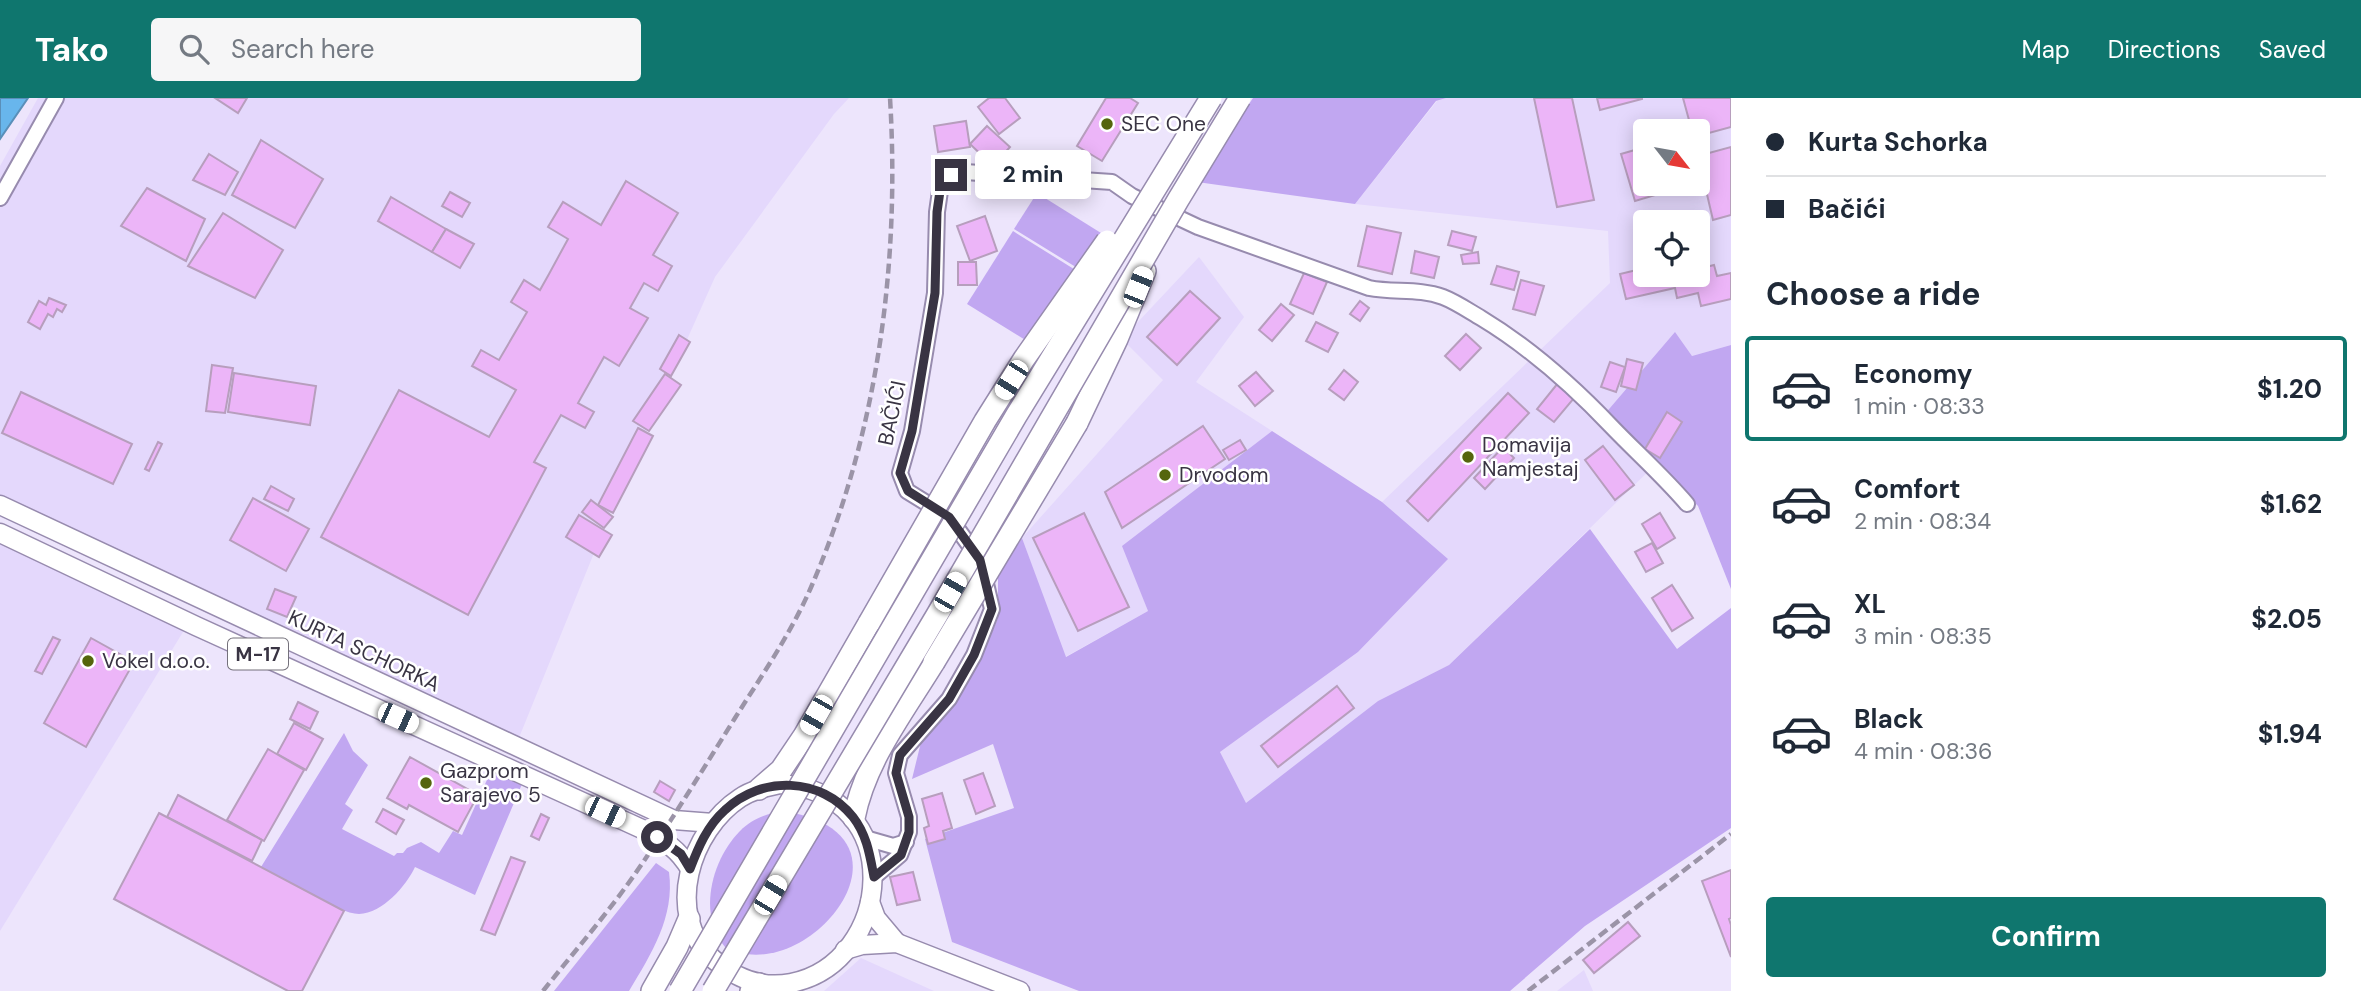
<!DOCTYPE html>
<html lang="en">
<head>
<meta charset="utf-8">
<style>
	body { margin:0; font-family:"DM Sans",sans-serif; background:#f6f6f7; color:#1f2937; height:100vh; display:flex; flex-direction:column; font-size:26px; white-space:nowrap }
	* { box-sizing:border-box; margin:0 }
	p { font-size:23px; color:#747a83 }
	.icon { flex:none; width:38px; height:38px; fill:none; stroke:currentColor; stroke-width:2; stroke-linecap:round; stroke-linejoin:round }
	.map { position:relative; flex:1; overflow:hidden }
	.panel { display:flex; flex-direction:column; background:#fff; width:630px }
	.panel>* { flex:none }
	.top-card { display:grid; align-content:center; height:154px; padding:0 35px; background:#fff }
	.needle { width:46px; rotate:121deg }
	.buttons { position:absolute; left:1633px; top:21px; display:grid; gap:14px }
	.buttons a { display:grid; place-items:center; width:77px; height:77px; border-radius:7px; background:#fff; box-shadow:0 4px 18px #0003; font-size:35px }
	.end { position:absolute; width:32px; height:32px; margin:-16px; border:9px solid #393443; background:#fff; box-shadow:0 0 0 4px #fff }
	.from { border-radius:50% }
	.bubble { position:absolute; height:49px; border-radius:7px; background:#fff; box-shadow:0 4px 18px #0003; font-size:23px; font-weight:700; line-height:49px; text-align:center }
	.car { position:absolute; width:21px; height:42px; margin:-21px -10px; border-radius:9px; box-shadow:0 0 5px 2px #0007; background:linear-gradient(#fff 24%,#345 0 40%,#fff 0 76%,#345 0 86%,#fff 0) }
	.top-card b { display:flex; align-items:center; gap:24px; height:66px; font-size:26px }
	.top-card b+b { border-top:2px solid #e0e1e3 }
	.top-card i { width:18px; height:18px; background:#1f2937 }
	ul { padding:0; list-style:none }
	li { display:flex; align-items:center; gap:21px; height:105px; margin:0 14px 10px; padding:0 21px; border:4px solid transparent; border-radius:7px }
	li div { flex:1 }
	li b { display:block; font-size:26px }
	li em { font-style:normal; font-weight:700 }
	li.selected { border-color:#0f766e }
	li>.icon { width:63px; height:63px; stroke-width:1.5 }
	h2 { padding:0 35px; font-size:32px; line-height:84px }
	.action { display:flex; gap:14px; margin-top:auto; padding:14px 35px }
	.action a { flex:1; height:80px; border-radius:7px; background:#0f766e; color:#fff; font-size:28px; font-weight:700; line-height:80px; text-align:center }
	header { display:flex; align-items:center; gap:42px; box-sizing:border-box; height:98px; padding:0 35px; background:#0f766e; color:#fff }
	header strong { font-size:33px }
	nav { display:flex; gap:38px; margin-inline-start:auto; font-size:24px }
	.search { width:490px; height:63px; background:#f6f6f7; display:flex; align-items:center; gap:18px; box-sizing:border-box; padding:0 24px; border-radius:7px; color:#747a83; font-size:26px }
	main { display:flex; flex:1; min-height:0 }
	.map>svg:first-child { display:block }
	.built { fill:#e4d8fc; fill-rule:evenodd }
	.green { fill:#c1a7f1 }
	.water { fill:#68b6ec; stroke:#5a8fb9; stroke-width:2 }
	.building { fill:#ecb5f8; stroke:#b79ebd; stroke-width:2 }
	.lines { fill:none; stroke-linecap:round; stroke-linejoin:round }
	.minor-casing { stroke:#978bae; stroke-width:18 }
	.major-casing { stroke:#978bae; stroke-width:21 }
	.highway-casing { stroke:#978bae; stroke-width:24 }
	.minor { stroke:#fff; stroke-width:14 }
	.major { stroke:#fff; stroke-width:18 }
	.highway { stroke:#fff; stroke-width:21 }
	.rail { stroke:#9b94a7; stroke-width:4.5; stroke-dasharray:10 5; stroke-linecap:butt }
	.highway-bridge-casing { stroke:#978bae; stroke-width:24; stroke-linecap:butt }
	.highway-bridge { stroke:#fff; stroke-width:21 }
	.route { stroke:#393443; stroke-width:9 }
	.poi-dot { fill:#55650d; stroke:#fff; stroke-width:2.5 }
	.labels { text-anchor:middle; stroke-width:5; stroke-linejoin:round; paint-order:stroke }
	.shield { fill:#fff; stroke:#74717b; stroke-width:2 }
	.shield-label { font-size:19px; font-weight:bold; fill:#393443 }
	.poi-label { font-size:21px; fill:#393443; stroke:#fff; text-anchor:start }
	.street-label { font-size:21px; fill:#393443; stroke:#fff }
</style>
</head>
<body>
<header>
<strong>Tako</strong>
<div class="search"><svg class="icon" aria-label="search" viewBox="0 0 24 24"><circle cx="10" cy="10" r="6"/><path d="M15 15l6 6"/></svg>Search here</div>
<nav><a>Map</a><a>Directions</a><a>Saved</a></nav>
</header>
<main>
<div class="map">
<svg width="1731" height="893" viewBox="0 0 1731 893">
	<rect width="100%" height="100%" fill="#ede5fc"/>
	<g class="built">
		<polygon points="38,0 849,0 834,16 715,179 618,396 516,647 0,407 0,68"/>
		<path d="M1446,0H1731V247L1692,258L1674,235L1657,365L1449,567L1378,603L1246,706L1220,654L1358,554L1447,462L1382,404L1610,185L1608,133L1355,106L1437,3ZM1645,33H1698V86H1645ZM1645,124H1698V177H1645Z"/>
		<polygon points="1199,159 1244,219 1196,284 1272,333 1123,448 1148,513 1065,559 1022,440 1163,282 1122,241"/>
		<polygon points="0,446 186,529 0,833"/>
		<polygon points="861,860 934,893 824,893"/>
		<polygon points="1584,872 1593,893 1557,893"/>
	</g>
	<g class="green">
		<polygon points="1253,0 1446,0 1436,3 1355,106 1197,84"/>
		<polygon points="1037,95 1101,135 1079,171 1014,131"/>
		<polygon points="1013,133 1077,173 1032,246 967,206"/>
		<polygon points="1675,234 1692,258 1731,247 1731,491 1698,408 1657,365 1604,317"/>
		<polygon points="1272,333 1382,404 1448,461 1358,554 1220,654 1246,705 1378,603 1449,567 1590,431 1677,551 1731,510 1731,730 1585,828 1510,893 1079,893 952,844 925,741 1014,710 993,646 912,681 922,640 985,551 998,520 998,476 1022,440 1066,559 1148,513 1122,448"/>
		<path d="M344,635L353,653L368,667L345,706L353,712L342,731L394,758L397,755H403L407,750L421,744L439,755L453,733L462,737L491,673L522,686L475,797L415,769C406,788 383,815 359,816C338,816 283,780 261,769Z"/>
		<path d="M782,713C934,735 806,893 725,849C697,816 712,761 740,733C752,721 766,716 782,713Z"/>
		<path d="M656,765L669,774C675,819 651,856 629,893H554Z"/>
	</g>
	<polygon class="water" points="0,0 28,0 0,41"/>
	<g class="building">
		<polygon points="215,0 247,0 238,15"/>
		<polygon points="989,0 1005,0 1020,20 999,36 978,9"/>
		<polygon points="1106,0 1130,0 1138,5 1102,63 1077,48"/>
		<polygon points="1534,0 1572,0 1594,102 1557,109"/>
		<polygon points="1597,0 1642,0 1642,1 1600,12"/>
		<polygon points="1683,0 1731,0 1731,29 1698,38 1698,33 1692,33"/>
		<polygon points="966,23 970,49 938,54 934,28"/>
		<polygon points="987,28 1010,49 993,68 970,46"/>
		<polygon points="261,42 323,81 295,130 232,97"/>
		<polygon points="1645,49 1645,86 1677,86 1679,90 1635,103 1621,56"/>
		<polygon points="1731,49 1731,117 1713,122 1698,58"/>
		<polygon points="209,56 238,74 225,97 193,82"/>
		<polygon points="626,83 678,115 653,157 672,168 658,193 644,185 630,210 648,220 619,268 604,259 578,305 594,314 585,330 561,317 534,364 546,370 468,517 321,439 399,292 489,339 516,292 472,268 481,252 499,262 527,214 511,204 524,182 540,192 549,176 568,141 548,129 563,104 601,127"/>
		<polygon points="147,90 205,121 186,163 121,128"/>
		<polygon points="450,94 470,105 462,119 442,108"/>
		<polygon points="391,99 446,131 432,154 378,123"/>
		<polygon points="223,115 283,152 255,200 188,168"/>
		<polygon points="985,118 997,153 970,163 957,128"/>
		<polygon points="1367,128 1401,135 1392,176 1358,168"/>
		<polygon points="446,131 474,146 460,170 432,154"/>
		<polygon points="1452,133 1476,139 1472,153 1448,147"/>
		<polygon points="1415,153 1439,159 1434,180 1411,175"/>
		<polygon points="1478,154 1479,165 1463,166 1461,157"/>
		<polygon points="958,164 976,164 977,187 958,187"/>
		<polygon points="1714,167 1717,178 1731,175 1731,201 1701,208 1698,195 1677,200 1675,190 1626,201 1620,176 1645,170 1645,177 1698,177 1698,171"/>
		<polygon points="1497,168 1519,174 1514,192 1491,186"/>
		<polygon points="1304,175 1327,184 1313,216 1290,206"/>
		<polygon points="1521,182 1544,188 1535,217 1513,211"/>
		<polygon points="1190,193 1220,220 1177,267 1147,239"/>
		<polygon points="49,200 66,207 62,214 57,211 53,219 48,216 40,231 28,224 39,203 46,207"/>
		<polygon points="1360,203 1369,210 1360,223 1350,216"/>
		<polygon points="1281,206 1294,217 1272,243 1259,232"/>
		<polygon points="1316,224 1338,235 1328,254 1306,243"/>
		<polygon points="1466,236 1481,250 1460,272 1445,258"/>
		<polygon points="679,237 690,244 671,278 660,271"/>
		<polygon points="1627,261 1643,265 1636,292 1621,288"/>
		<polygon points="1610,264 1625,269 1616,294 1601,289"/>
		<polygon points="212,267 233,270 225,315 206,313"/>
		<polygon points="1344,272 1358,284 1344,302 1329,291"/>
		<polygon points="1256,274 1273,293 1255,308 1239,288"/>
		<polygon points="234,275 316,288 310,327 228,314"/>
		<polygon points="665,276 681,287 649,333 633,323"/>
		<polygon points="1558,285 1575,299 1554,324 1537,311"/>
		<polygon points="21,294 132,346 113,386 2,335"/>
		<polygon points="1508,295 1529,315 1428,423 1407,403"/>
		<polygon points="1667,314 1682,324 1660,360 1645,351"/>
		<polygon points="1203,328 1225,361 1122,430 1105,394"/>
		<polygon points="638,330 653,338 613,415 598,407"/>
		<polygon points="1240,342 1246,352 1229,362 1223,352"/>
		<polygon points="158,344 162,346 149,373 145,371"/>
		<polygon points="1603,348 1634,387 1615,402 1585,362"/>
		<polygon points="1503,349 1514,360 1485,391 1474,380"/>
		<polygon points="271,388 294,401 288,413 264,401"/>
		<polygon points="253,400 309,431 286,473 230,442"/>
		<polygon points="591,402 613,419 604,430 582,414"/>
		<polygon points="1084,415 1129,509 1078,533 1033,440"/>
		<polygon points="1660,415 1675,440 1657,451 1642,426"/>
		<polygon points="579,417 612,437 599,459 566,439"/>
		<polygon points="1652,445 1663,465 1646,474 1635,454"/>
		<polygon points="1672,487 1693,520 1672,533 1652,500"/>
		<polygon points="275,491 296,499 287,519 267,511"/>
		<polygon points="53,539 60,542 42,576 35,573"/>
		<polygon points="91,540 134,564 86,649 44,625"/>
		<polygon points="1337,588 1354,610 1278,669 1261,648"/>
		<polygon points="298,604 318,614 310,631 290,621"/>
		<polygon points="294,625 323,641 306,672 277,656"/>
		<polygon points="268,651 304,672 264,743 227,722"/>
		<polygon points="410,659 478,697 458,734 409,707 407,711 387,700"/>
		<polygon points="983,675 995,708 976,716 964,682"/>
		<polygon points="660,683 675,692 669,703 654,694"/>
		<polygon points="942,695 952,730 943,733 945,741 928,746 924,730 929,728 922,701"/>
		<polygon points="178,697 262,742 252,763 167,719"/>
		<polygon points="383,711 404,722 396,736 376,724"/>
		<polygon points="159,715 344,813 302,893 288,893 114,801"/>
		<polygon points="541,716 549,720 539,742 531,738"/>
		<polygon points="511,759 525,764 495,837 481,832"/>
		<polygon points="1731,772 1731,820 1729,821 1731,827 1731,859 1702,783"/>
		<polygon points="913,774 920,802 897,807 890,779"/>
		<polygon points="1628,824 1640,838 1594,875 1583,862"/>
	</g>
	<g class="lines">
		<g class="minor-casing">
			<g id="minor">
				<polyline points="0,100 56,0"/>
				<path d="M977,458L949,419L907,393L900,375L912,333L935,195L937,114L940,93L944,84L951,77L965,74L1112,84L1132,98L1198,129L1369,190C1394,195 1419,190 1443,199C1456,204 1469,213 1481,220C1529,249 1573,288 1612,329C1637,355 1663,378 1687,406"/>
				<polyline points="865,740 893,748 906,744"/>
				<polyline points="874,779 900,757 909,734 909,719 896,675 900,657 949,601 974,557 992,511 984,477"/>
			</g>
		</g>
		<g class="major-casing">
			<g id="major">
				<polyline points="0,407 674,722 713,725"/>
				<path d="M0,435L196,528L642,731C664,743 677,749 690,771"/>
				<path d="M780,686C910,695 893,865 791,885C761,891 735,880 713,861C663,816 691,732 740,700C752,692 766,689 780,686Z"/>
				<polyline points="870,804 876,820 897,845"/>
				<polyline points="845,852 862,847 897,845 1020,893"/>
			</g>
		</g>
		<g class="highway-casing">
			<g id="highway">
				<polyline points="1077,325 1117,241 1145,173"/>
				<polyline points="759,691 781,672 804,638 869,525"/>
				<path d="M854,720C865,663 904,613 934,564"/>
				<polyline points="652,893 677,849 689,821"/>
				<polyline points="751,893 759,886"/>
			</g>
		</g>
		<use href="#minor" class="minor"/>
		<use href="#major" class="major"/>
		<use href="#highway" class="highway"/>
		<g class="rail">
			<path d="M543,893C574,854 607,816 635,776C670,725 702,673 735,620C762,577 792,534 812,487C878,334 900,165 890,0"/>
			<polyline points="1528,893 1731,736"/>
		</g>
		<g class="highway-bridge-casing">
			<g id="highway-bridge">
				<polyline points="869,525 985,323 1024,261 1107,143"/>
				<polyline points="934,564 1077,325"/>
				<polyline points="680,893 1016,318 1211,0"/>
				<polyline points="713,893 937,517 1178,102 1240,0"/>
			</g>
		</g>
		<use href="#highway-bridge" class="highway-bridge"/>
	</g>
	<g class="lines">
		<path class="route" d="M657,739L681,756L690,771C698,750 707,728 725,712C762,677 821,679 853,719C867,737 870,758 874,779L901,757L909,734V719L896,675L900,657L949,601L974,557L992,511L980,462L949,419L908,393L900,375L912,333L935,195L937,114L940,93L951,77"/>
	</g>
	<g class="poi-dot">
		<circle cx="1107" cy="26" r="7"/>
		<circle cx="1468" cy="359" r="7"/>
		<circle cx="1165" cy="377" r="7"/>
		<circle cx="88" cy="563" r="7"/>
		<circle cx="426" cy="685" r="7"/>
	</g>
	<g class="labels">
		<rect class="shield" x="228" y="540.5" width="60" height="31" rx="5"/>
		<g class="shield-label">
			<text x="258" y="563">M-17</text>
		</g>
		<g class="poi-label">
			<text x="1121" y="33">SEC One</text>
			<text x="1482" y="354">Domavija<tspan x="1482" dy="24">Namjestaj</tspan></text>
			<text x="1179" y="384">Drvodom</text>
			<text x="102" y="570">Vokel d.o.o.</text>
			<text x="440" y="680">Gazprom<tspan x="440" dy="24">Sarajevo 5</tspan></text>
		</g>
		<g class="street-label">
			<text transform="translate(892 315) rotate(-78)" y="7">BAČIĆI</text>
			<text transform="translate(364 553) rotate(25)" y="7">KURTA SCHORKA</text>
		</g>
	</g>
</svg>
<div class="buttons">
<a><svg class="needle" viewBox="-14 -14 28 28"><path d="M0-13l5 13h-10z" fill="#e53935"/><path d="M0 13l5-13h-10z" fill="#747a83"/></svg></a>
<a><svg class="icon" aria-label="locate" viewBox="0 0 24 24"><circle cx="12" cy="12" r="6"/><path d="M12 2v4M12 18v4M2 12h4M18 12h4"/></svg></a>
</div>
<i class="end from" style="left:657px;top:739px"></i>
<i class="end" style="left:951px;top:77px"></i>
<div class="bubble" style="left:975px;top:52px;width:116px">2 min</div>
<i class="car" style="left:1138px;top:189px;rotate:22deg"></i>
<i class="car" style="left:1011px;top:282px;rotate:212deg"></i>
<i class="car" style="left:950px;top:494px;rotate:30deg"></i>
<i class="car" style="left:816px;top:617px;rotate:210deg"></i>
<i class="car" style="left:398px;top:620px;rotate:114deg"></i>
<i class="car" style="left:605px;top:714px;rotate:115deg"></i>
<i class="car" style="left:770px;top:797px;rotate:31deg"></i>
</div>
<section class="panel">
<div class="top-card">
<b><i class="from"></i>Kurta Schorka</b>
<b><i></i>Bačići</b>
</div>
<h2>Choose a ride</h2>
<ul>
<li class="selected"><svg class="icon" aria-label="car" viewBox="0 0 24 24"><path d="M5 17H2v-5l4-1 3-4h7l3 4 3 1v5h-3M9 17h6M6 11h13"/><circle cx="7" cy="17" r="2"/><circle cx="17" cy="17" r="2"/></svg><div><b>Economy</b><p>1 min · 08:33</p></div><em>$1.20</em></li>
<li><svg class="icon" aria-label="car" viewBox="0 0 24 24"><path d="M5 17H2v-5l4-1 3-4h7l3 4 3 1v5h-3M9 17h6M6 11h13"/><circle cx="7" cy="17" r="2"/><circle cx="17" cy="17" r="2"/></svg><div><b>Comfort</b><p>2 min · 08:34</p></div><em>$1.62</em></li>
<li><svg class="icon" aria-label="car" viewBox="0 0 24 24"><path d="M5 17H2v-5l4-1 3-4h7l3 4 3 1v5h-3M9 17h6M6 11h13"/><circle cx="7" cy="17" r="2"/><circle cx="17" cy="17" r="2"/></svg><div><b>XL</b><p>3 min · 08:35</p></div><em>$2.05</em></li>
<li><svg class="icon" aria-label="car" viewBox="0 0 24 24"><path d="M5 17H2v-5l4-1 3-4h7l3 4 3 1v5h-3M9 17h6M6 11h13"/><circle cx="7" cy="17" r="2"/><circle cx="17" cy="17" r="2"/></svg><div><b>Black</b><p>4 min · 08:36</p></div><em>$1.94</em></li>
</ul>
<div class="action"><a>Confirm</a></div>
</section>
</main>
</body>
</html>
